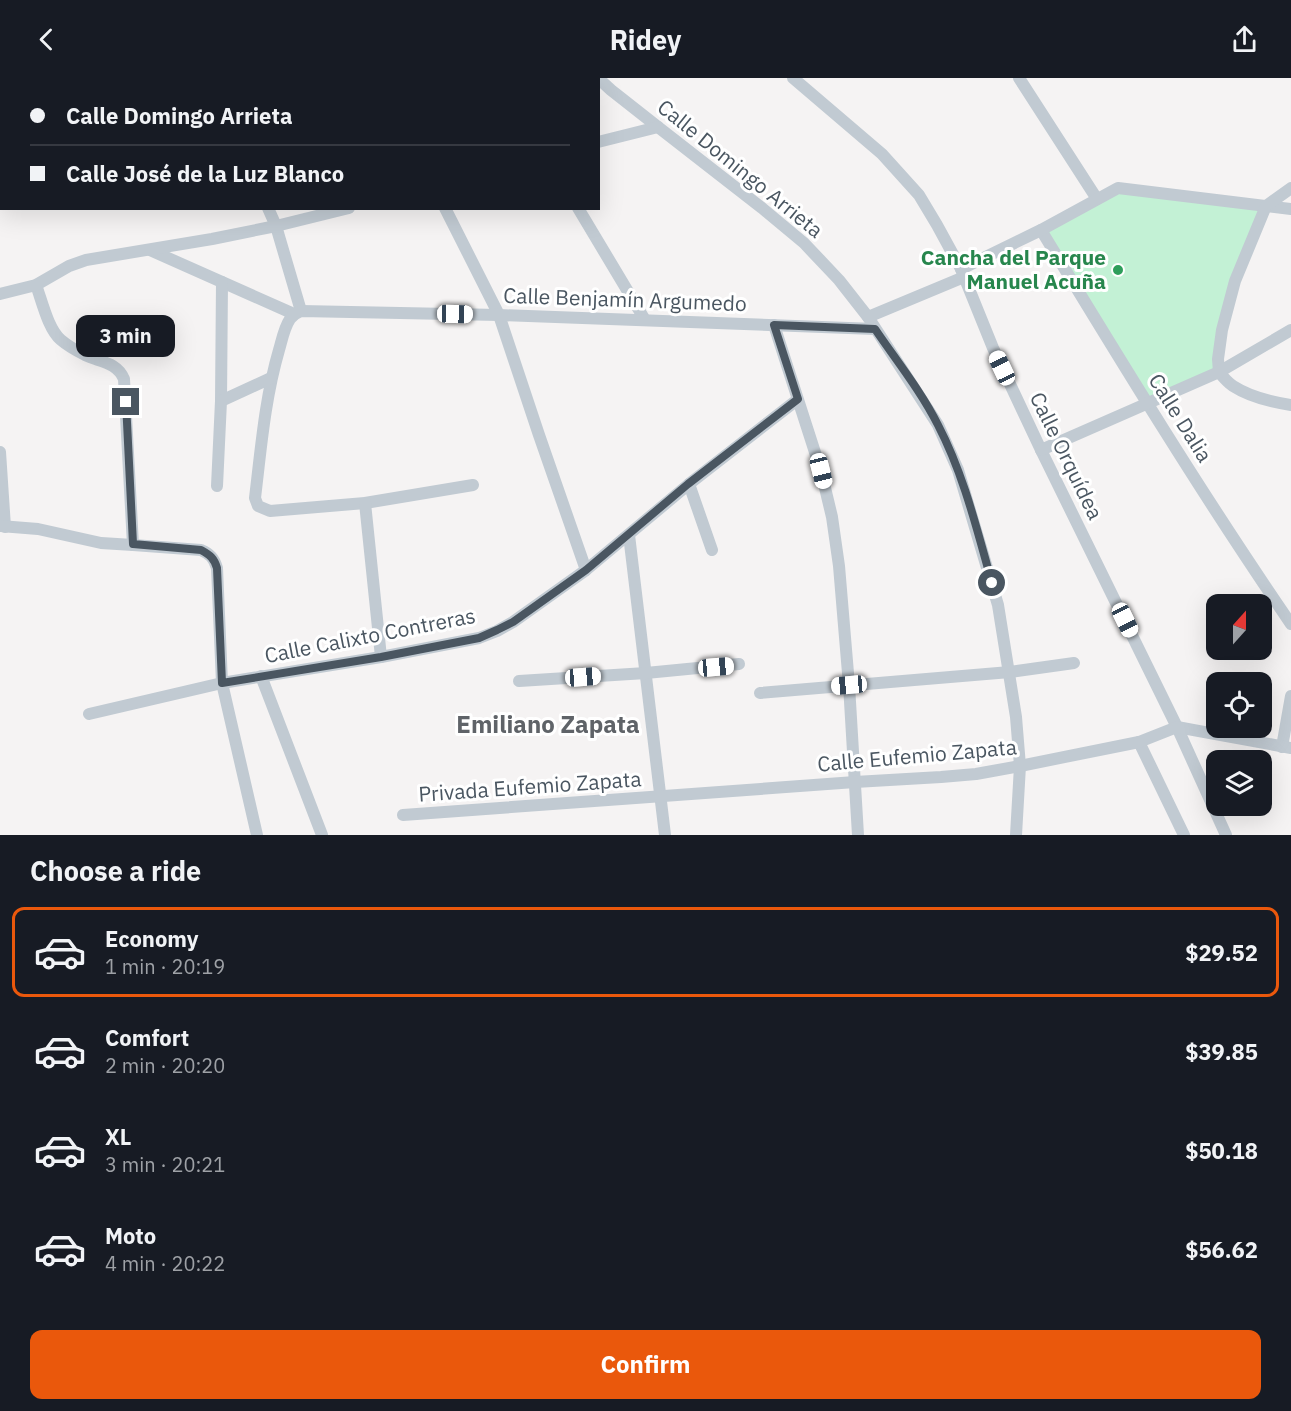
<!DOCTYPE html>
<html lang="en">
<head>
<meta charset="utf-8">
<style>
	body { margin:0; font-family:"IBM Plex Sans",sans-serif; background:#20242c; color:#f1f3f6; height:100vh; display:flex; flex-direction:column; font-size:22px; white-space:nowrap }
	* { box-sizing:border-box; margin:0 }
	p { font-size:20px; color:#9ea1a6 }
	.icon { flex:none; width:33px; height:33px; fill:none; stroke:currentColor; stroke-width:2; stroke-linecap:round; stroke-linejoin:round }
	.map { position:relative; height:757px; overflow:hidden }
	.details { display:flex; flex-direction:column; background:#171b24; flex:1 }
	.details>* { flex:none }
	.guide { position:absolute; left:0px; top:0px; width:600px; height:132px; box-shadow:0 6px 24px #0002; display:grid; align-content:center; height:132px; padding:0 30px; background:#171b24 }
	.needle { width:39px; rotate:21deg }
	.controls { position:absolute; left:1206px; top:516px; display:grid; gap:12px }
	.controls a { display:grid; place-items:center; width:66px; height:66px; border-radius:12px; background:#171b24; box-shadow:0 6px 24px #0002; font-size:30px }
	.end { position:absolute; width:27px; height:27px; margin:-14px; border:8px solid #4a5661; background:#fff; box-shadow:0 0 0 3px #fff }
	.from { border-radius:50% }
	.bubble { position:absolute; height:42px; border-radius:12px; background:#171b24; box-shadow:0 6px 24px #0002; font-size:20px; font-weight:700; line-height:42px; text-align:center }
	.car { position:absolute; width:18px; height:36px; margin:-18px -9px; border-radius:8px; box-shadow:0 0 4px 2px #0007; background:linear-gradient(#fff 24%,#345 0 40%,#fff 0 76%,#345 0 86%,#fff 0) }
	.guide b { display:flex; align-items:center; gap:21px; height:57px; font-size:22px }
	.guide b+b { border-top:2px solid #363941 }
	.guide i { width:15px; height:15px; background:#f1f3f6 }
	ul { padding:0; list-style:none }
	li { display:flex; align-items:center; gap:18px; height:90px; margin:0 12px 9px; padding:0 18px; border:3px solid transparent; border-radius:12px }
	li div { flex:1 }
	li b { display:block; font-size:22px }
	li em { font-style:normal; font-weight:700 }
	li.active { border-color:#ea580c }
	li>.icon { width:54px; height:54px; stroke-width:1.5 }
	h2 { padding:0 30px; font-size:27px; line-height:72px }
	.primary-button { display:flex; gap:12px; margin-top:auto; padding:12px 30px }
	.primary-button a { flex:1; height:69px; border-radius:12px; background:#ea580c; color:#fff; font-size:24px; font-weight:700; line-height:69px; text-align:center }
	header { display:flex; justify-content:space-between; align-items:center; height:78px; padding:0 30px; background:#171b24; font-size:27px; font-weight:700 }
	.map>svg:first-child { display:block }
	.green { fill:#c3f1d5 }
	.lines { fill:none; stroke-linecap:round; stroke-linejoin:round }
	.street { stroke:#c1cad2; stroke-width:12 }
	.route { stroke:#4a5661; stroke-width:8 }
	.leisure-dot { fill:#2e9e5b; stroke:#fff; stroke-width:2 }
	.labels { text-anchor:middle; stroke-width:6; stroke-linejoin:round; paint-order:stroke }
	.street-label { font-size:21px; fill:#4a5661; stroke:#fff }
	.leisure-label { font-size:21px; font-weight:bold; fill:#27864d; stroke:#fff; text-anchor:end }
	.quarter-label { font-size:24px; font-weight:bold; fill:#5f6368; stroke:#fff }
</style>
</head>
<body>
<header><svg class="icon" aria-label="back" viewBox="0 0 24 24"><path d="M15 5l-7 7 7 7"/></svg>Ridey<svg class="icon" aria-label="share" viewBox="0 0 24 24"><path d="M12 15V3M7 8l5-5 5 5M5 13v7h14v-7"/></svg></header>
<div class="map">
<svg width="1291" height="757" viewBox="0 0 1291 757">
	<rect width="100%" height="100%" fill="#f5f3f3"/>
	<polygon class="green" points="1118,114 1260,132 1215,290 1148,321 1047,153"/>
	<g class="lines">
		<g class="street">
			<polyline points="119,0 119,2"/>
			<polyline points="372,0 373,2"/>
			<polyline points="499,0 500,2"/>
			<polyline points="598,0 611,12 658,49 762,130 804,165 839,202 868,239 938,347 958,392 998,527 1016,639 1020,688 1016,757"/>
			<polyline points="793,0 882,76 919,117 937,147 961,191 993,270 1041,372 1177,649 1226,757"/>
			<polyline points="1019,0 1097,121"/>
			<polyline points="598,64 658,49"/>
			<polyline points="268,130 276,148 301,233"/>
			<polyline points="445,130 499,237 539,357 586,492"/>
			<polyline points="578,130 645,242"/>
			<path d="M1041,152C1122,285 1203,418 1291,546"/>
			<polyline points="150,172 294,236"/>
			<polyline points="961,191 1041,152 1118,110 1291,131"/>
			<path d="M36,207C42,223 48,251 61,262C68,268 77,273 85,277C100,284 117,284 124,301L133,467"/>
			<polyline points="0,216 36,207 69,188 86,182 212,161 276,148 349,130"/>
			<polyline points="868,239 964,199"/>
			<polyline points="774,247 821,393 832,439 839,488 849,607 858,757"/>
			<polyline points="1219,294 1218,281 1222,252 1235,203 1266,128 1291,110"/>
			<path d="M1219,294C1223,299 1227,304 1233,308C1250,319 1271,324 1291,327"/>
			<polyline points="221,323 222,204"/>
			<polyline points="1041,372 1219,294 1291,252"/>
			<polyline points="0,374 5,449"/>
			<polyline points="689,406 712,472"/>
			<path d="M473,407L365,425L270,433L258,428L255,420C261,370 265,320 279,272C282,262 284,250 290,241C293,237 296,235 301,233L499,237L875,251"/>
			<polyline points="217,408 221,323 271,300"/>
			<polyline points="365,425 381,579"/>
			<path d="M0,448L38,451L101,465L133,467L201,472C210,476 214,480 217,490L222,605L257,757"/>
			<polyline points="629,457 665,757"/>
			<polyline points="261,598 322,757"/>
			<polyline points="519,603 646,595 739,586"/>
			<polyline points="760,615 1010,594 1074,585"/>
			<polyline points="89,636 222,605 381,579 479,560 497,553 513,544 586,492 689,406 797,322"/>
			<polyline points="1139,664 1184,757"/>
			<polyline points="1282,669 1291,618"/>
			<polyline points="403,737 855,704 941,699 976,696 1020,688 1139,664 1177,649 1291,670"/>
		</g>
	</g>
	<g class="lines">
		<path class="route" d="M126,324L133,466L201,472C210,477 214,480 217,490L222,605L381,579L479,560L497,552L513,544L586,492L688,406L798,321L774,247L875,251C896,282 921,313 938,347C964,397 977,452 992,505"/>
	</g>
	<circle class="leisure-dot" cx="1118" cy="192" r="6"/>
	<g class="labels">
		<g class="street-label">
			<text transform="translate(740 91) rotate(39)" y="7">Calle Domingo Arrieta</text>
			<text transform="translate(625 222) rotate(2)" y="7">Calle Benjamín Argumedo</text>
			<text transform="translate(1180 340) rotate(58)" y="7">Calle Dalia</text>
			<text transform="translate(1066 378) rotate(64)" y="7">Calle Orquídea</text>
			<text transform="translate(370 558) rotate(-11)" y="7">Calle Calixto Contreras</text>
			<text transform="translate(917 678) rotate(-5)" y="7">Calle Eufemio Zapata</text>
			<text transform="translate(530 709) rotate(-4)" y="7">Privada Eufemio Zapata</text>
		</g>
		<g class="leisure-label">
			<text x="1106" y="187">Cancha del Parque<tspan x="1106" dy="24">Manuel Acuña</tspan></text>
		</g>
		<g class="quarter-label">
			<text x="548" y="655">Emiliano Zapata</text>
		</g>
	</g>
</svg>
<div class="controls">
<a><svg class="needle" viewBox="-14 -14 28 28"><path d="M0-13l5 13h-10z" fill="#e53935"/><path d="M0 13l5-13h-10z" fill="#9ea1a6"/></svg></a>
<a><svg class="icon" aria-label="locate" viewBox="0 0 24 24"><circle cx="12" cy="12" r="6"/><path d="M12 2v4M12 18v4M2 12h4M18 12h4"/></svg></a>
<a><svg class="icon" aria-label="layers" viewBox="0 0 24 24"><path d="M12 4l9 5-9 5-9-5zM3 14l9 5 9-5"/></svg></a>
</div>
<i class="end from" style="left:992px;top:505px"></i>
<i class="end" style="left:126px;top:324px"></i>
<div class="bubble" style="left:76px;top:237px;width:99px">3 min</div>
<i class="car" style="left:455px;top:236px;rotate:91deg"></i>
<i class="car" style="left:1002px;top:290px;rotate:335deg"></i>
<i class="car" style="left:821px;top:393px;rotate:166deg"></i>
<i class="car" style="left:1125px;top:542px;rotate:154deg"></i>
<i class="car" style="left:716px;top:589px;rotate:85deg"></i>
<i class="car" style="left:583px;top:599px;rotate:86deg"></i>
<i class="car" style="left:849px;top:607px;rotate:265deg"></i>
<div class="guide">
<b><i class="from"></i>Calle Domingo Arrieta</b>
<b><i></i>Calle José de la Luz Blanco</b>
</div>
</div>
<section class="details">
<h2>Choose a ride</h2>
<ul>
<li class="active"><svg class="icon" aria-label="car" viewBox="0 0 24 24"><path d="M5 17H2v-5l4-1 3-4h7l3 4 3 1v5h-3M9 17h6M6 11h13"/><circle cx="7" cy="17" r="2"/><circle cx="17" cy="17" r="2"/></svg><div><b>Economy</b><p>1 min · 20:19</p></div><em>$29.52</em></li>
<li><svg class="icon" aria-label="car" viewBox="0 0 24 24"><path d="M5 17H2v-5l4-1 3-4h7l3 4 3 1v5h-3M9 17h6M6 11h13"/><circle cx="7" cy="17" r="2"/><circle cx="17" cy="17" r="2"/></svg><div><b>Comfort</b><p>2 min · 20:20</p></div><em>$39.85</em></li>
<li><svg class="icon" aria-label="car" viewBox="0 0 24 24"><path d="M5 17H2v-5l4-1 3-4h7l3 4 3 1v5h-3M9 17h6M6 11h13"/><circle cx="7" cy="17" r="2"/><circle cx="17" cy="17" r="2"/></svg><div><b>XL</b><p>3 min · 20:21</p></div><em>$50.18</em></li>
<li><svg class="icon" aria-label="car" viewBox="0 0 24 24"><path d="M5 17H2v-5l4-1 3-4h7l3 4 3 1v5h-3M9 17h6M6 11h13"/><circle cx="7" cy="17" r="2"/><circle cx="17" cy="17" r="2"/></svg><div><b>Moto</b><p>4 min · 20:22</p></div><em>$56.62</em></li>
</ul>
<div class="primary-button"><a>Confirm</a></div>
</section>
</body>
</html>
